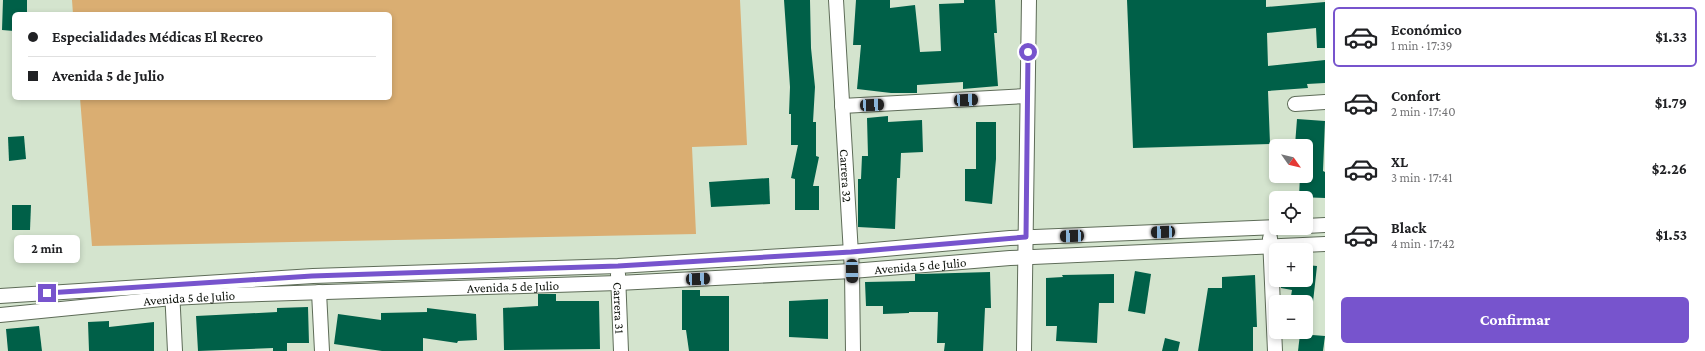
<!DOCTYPE html>
<html lang="es">
<head>
<meta charset="utf-8">
<style>
	body { margin:0; font-family:"Crimson Pro",serif; background:#f2f2f2; color:#202124; height:100vh; display:flex; flex-direction:column; font-size:15px; white-space:nowrap }
	* { box-sizing:border-box; margin:0 }
	p { font-size:13px; color:#757577 }
	.icon { flex:none; width:22px; height:22px; fill:none; stroke:currentColor; stroke-width:2; stroke-linecap:round; stroke-linejoin:round }
	.map { position:relative; flex:1; overflow:hidden }
	.drawer { display:flex; flex-direction:column; background:#fff; width:380px }
	.drawer>* { flex:none }
	.hud { position:absolute; left:12px; top:12px; width:380px; height:88px; border-radius:6px; box-shadow:0 2px 6px #0003; display:grid; align-content:center; height:88px; padding:0 16px; background:#fff }
	.needle { width:26px; rotate:124deg }
	.tools { position:absolute; left:1269px; top:139px; display:grid; gap:8px }
	.tools a { display:grid; place-items:center; width:44px; height:44px; border-radius:6px; background:#fff; box-shadow:0 2px 6px #0003; font-size:20px }
	.end { position:absolute; width:18px; height:18px; margin:-9px; border:5px solid #7754cd; background:#fff; box-shadow:0 0 0 2px #fff }
	.from { border-radius:50% }
	.bubble { position:absolute; height:28px; border-radius:6px; background:#fff; box-shadow:0 2px 6px #0003; font-size:13px; font-weight:700; line-height:28px; text-align:center }
	.car { position:absolute; width:12px; height:24px; margin:-12px -6px; border-radius:5px; box-shadow:0 0 3px 1px #0007; background:linear-gradient(#222 24%,#8ab4d8 0 40%,#222 0 76%,#8ab4d8 0 86%,#222 0) }
	.hud b { display:flex; align-items:center; gap:14px; height:38px; font-size:15px }
	.hud b+b { border-top:1px solid #e0e0e0 }
	.hud i { width:10px; height:10px; background:#202124 }
	ul { padding:7px 0 0; list-style:none }
	li { display:flex; align-items:center; gap:12px; height:60px; margin:0 8px 6px; padding:0 8px; border:2px solid transparent; border-radius:6px }
	li div { flex:1 }
	li b { display:block; font-size:15px }
	li em { font-style:normal; font-weight:700 }
	li.on { border-color:#7754cd }
	li>.icon { width:36px; height:36px; stroke-width:1.5 }
	.cta { display:flex; gap:8px; margin-top:auto; padding:8px 16px }
	.cta a { flex:1; height:46px; border-radius:6px; background:#7754cd; color:#fff; font-size:16px; font-weight:700; line-height:46px; text-align:center }
	main { display:flex; flex:1; min-height:0 }
	.map>svg:first-child { display:block }
	.green { fill:#daae72 }
	.building { fill:#006048 }
	.lines { fill:none; stroke-linecap:round; stroke-linejoin:round }
	.street-casing { stroke:#5e6c58; stroke-width:16 }
	.street { stroke:#fff; stroke-width:14 }
	.route { stroke:#7754cd; stroke-width:5 }
	.labels { text-anchor:middle; stroke-width:4; stroke-linejoin:round; paint-order:stroke }
	.street-label { font-size:13px; fill:#0e130c; stroke:#e1f1db }
</style>
</head>
<body>
<main>
<div class="map">
<svg width="1325" height="351" viewBox="0 0 1325 351">
	<rect width="100%" height="100%" fill="#d4e4ce"/>
	<polygon class="green" points="72,0 740,0 747,145 692,147 696,234 92,246 80,98 390,98 390,14 73,14"/>
	<g class="building">
		<polygon points="3,0 27,0 27,14 14,14 14,31 2,30"/>
		<polygon points="784,0 810,0 811,48 815,87 813,122 816,122 816,156 819,157 813,186 819,186 819,210 795,210 795,179 791,178 798,145 791,145 791,114 789,114 790,87"/>
		<polygon points="856,0 890,0 890,8 915,5 920,52 941,51 939,4 964,3 964,0 995,0 997,33 994,33 998,86 963,89 963,82 917,85 917,93 891,93 857,89 861,45 853,45"/>
		<polygon points="1127,0 1266,0 1266,7 1325,2 1325,48 1317,48 1316,28 1267,33 1268,66 1325,60 1325,83 1307,84 1308,88 1268,91 1270,144 1133,148"/>
		<polygon points="888,116 888,122 922,120 923,152 901,153 900,178 897,178 895,229 858,227 858,179 861,179 862,156 868,156 867,118"/>
		<polygon points="1297,119 1325,121 1323,171 1325,172 1325,198 1299,197 1300,176 1306,176 1306,146 1295,145"/>
		<polygon points="976,122 996,122 996,159 992,204 965,201 965,169 976,169"/>
		<polygon points="24,136 26,159 9,161 8,137"/>
		<polygon points="769,178 770,204 711,207 709,182"/>
		<polygon points="12,205 31,205 30,230 12,230"/>
		<polygon points="1306,265 1317,266 1313,302 1290,302 1292,290 1281,288 1280,280 1306,280"/>
		<polygon points="1135,271 1151,274 1145,314 1128,311"/>
		<polygon points="990,272 991,308 985,308 983,351 944,351 945,343 937,343 938,312 909,312 909,313 883,314 883,306 866,306 865,282 915,281 915,274 920,274"/>
		<polygon points="1114,274 1114,303 1099,303 1097,343 1056,341 1057,326 1046,326 1046,278 1063,277 1062,275"/>
		<polygon points="1255,275 1257,327 1253,327 1253,351 1198,351 1208,288 1222,288 1222,277"/>
		<polygon points="682,290 700,290 700,296 729,296 729,351 689,351 686,330 682,330"/>
		<polygon points="538,294 556,294 556,301 599,301 600,349 504,350 503,308 538,306"/>
		<polygon points="828,299 828,339 789,337 789,301"/>
		<polygon points="308,307 309,343 287,343 287,351 273,351 273,348 198,351 196,316 277,312 277,308"/>
		<polygon points="427,308 476,314 477,340 458,341 457,343 423,338 423,351 382,351 334,344 338,314 381,320 381,313 427,312"/>
		<polygon points="109,321 109,327 154,322 154,351 89,351 88,322"/>
		<polygon points="39,326 42,351 8,351 6,329"/>
		<polygon points="1300,334 1325,336 1323,351 1298,351"/>
		<polygon points="1165,338 1180,342 1178,351 1162,351"/>
	</g>
	<g class="lines">
		<g class="street-casing">
			<g id="street">
				<path id="s1" d="M836,0L852,271L853,351"/>
				<polyline points="1295,104 1325,102"/>
				<polyline points="842,106 1027,96"/>
				<polyline points="1306,226 1325,225"/>
				<polyline points="1270,238 1275,351"/>
				<path id="s2" d="M618,274L621,351"/>
				<polyline points="172,289 175,351"/>
				<polyline points="319,292 322,351"/>
				<polyline points="0,296 313,276 618,266 851,252 1010,238 1276,227"/>
				<path id="s3" d="M0,315L172,298L230,295L618,283L852,271L1010,258L1325,244"/>
				<polyline points="1024,351 1029,0"/>
			</g>
		</g>
		<use href="#street" class="street"/>
	</g>
	<g class="lines">
		<polyline class="route" points="47,293 312,276 618,266 851,252 1026,237 1028,52"/>
	</g>
	<g class="labels">
		<g class="street-label">
			<text dy="5" stroke="none"><textPath href="#s1" startOffset="176">Carrera 32</textPath></text>
			<text dy="5" stroke="none"><textPath href="#s3" startOffset="922">Avenida 5 de Julio</textPath></text>
			<text dy="5" stroke="none"><textPath href="#s3" startOffset="514">Avenida 5 de Julio</textPath></text>
			<text dy="5" stroke="none"><textPath href="#s3" startOffset="190">Avenida 5 de Julio</textPath></text>
			<text dy="5" stroke="none"><textPath href="#s2" startOffset="34">Carrera 31</textPath></text>
		</g>
	</g>
</svg>
<div class="tools">
<a><svg class="needle" viewBox="-14 -14 28 28"><path d="M0-13l5 13h-10z" fill="#e53935"/><path d="M0 13l5-13h-10z" fill="#757577"/></svg></a>
<a><svg class="icon" aria-label="locate" viewBox="0 0 24 24"><circle cx="12" cy="12" r="6"/><path d="M12 2v4M12 18v4M2 12h4M18 12h4"/></svg></a>
<a>+</a>
<a>−</a>
</div>
<i class="end from" style="left:1028px;top:52px"></i>
<i class="end" style="left:47px;top:293px"></i>
<div class="bubble" style="left:14px;top:235px;width:66px">2 min</div>
<i class="car" style="left:966px;top:100px;rotate:87deg"></i>
<i class="car" style="left:872px;top:105px;rotate:87deg"></i>
<i class="car" style="left:1163px;top:232px;rotate:268deg"></i>
<i class="car" style="left:1072px;top:236px;rotate:268deg"></i>
<i class="car" style="left:852px;top:271px;rotate:179deg"></i>
<i class="car" style="left:698px;top:279px;rotate:87deg"></i>
<div class="hud">
<b><i class="from"></i>Especialidades Médicas El Recreo</b>
<b><i></i>Avenida 5 de Julio</b>
</div>
</div>
<section class="drawer">
<ul>
<li class="on"><svg class="icon" aria-label="car" viewBox="0 0 24 24"><path d="M5 17H2v-5l4-1 3-4h7l3 4 3 1v5h-3M9 17h6M6 11h13"/><circle cx="7" cy="17" r="2"/><circle cx="17" cy="17" r="2"/></svg><div><b>Económico</b><p>1 min · 17:39</p></div><em>$1.33</em></li>
<li><svg class="icon" aria-label="car" viewBox="0 0 24 24"><path d="M5 17H2v-5l4-1 3-4h7l3 4 3 1v5h-3M9 17h6M6 11h13"/><circle cx="7" cy="17" r="2"/><circle cx="17" cy="17" r="2"/></svg><div><b>Confort</b><p>2 min · 17:40</p></div><em>$1.79</em></li>
<li><svg class="icon" aria-label="car" viewBox="0 0 24 24"><path d="M5 17H2v-5l4-1 3-4h7l3 4 3 1v5h-3M9 17h6M6 11h13"/><circle cx="7" cy="17" r="2"/><circle cx="17" cy="17" r="2"/></svg><div><b>XL</b><p>3 min · 17:41</p></div><em>$2.26</em></li>
<li><svg class="icon" aria-label="car" viewBox="0 0 24 24"><path d="M5 17H2v-5l4-1 3-4h7l3 4 3 1v5h-3M9 17h6M6 11h13"/><circle cx="7" cy="17" r="2"/><circle cx="17" cy="17" r="2"/></svg><div><b>Black</b><p>4 min · 17:42</p></div><em>$1.53</em></li>
</ul>
<div class="cta"><a>Confirmar</a></div>
</section>
</main>
</body>
</html>
